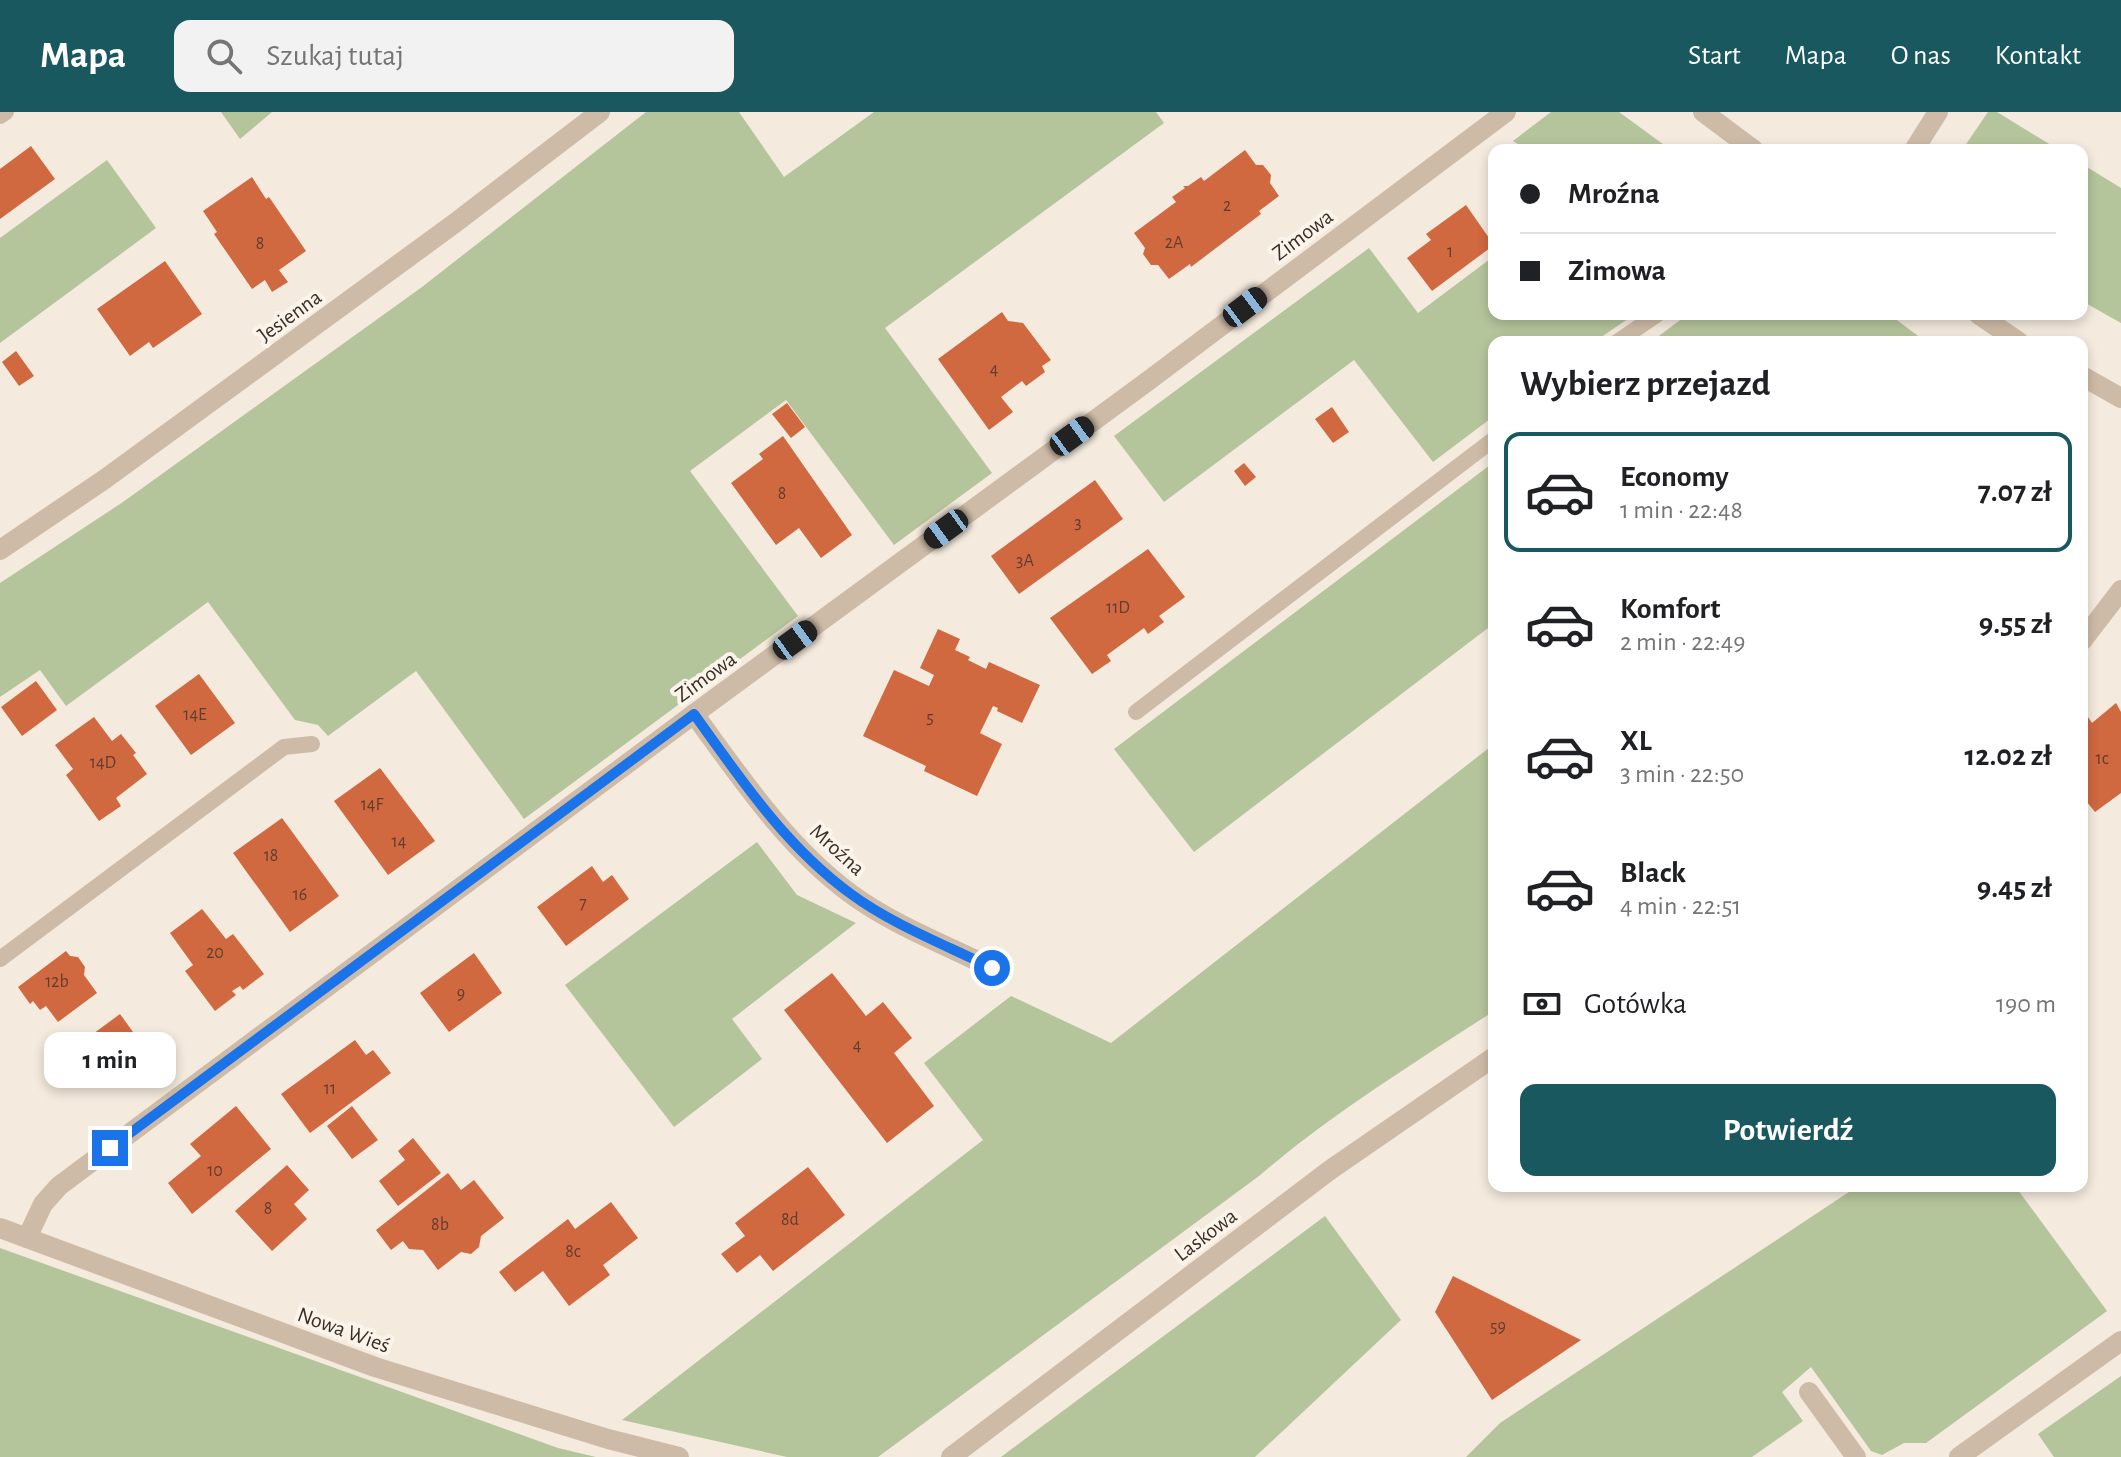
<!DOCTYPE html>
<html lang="pl">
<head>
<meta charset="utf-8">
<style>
	body { margin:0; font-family:"Alegreya Sans",sans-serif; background:#f2f2f2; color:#202124; height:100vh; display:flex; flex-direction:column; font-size:30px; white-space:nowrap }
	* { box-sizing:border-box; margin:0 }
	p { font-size:26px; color:#757577 }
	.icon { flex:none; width:44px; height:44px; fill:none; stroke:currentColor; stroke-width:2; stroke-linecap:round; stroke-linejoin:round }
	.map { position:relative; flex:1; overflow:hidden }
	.sheet { position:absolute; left:1488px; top:224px; width:600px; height:856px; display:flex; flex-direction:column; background:#fff; border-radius:16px; box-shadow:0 4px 12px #0003 }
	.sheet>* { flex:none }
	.guide { position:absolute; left:1488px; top:32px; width:600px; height:176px; border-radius:16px; box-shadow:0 4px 12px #0003; display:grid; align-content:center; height:176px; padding:0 32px; background:#fff }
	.end { position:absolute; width:36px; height:36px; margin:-18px; border:10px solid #1a73e8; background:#fff; box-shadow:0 0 0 4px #fff }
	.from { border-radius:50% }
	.bubble { position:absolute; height:56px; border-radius:16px; background:#fff; box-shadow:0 4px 12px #0003; font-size:26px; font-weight:700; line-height:56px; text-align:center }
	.car { position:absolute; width:24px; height:48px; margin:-24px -12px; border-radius:10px; box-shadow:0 0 6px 2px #0007; background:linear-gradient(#222 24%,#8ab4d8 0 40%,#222 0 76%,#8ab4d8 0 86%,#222 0) }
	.guide b { display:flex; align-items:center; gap:28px; height:76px; font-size:30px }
	.guide b+b { border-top:2px solid #e0e0e0 }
	.guide i { width:20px; height:20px; background:#202124 }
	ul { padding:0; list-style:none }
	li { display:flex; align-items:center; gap:24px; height:120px; margin:0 16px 12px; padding:0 16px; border:4px solid transparent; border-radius:16px }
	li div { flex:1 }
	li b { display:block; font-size:30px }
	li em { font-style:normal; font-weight:700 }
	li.active { border-color:#1a585f }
	li>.icon { width:72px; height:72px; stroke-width:1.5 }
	h2 { padding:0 32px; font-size:36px; line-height:96px }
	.pay { display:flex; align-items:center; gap:20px; height:88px; padding:0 32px; font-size:30px }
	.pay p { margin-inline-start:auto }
	.action { display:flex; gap:16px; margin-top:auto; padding:16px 32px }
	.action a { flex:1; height:92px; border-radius:16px; background:#1a585f; color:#fff; font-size:32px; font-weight:700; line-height:92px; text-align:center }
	header { display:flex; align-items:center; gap:48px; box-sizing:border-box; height:112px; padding:0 40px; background:#1a585f; color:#fff }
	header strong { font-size:38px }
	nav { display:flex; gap:44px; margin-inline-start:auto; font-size:28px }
	.search { width:560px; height:72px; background:#f2f2f2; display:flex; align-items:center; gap:20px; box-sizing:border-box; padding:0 28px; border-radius:16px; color:#757577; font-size:30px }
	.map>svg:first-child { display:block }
	.green { fill:#b5c59b }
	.building { fill:#d06840 }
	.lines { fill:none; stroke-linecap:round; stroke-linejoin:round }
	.lane { stroke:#cebba7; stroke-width:16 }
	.street { stroke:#cebba7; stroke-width:20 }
	.route { stroke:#1a73e8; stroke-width:10 }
	.labels { text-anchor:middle; stroke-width:8; stroke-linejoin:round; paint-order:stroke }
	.number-label { font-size:18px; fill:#603d2e }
	.street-label { font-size:22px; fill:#3a2f28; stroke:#fbf4ea }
</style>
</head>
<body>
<header>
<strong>Mapa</strong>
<div class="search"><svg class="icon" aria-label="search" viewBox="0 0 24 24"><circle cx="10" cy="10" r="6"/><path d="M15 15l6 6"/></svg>Szukaj tutaj</div>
<nav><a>Start</a><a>Mapa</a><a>O nas</a><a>Kontakt</a></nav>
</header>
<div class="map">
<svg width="2121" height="1345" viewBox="0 0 2121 1345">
	<rect width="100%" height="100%" fill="#f4eadd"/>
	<g class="green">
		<polygon points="221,0 272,0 240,27"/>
		<polygon points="646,0 739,0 784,65 874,0 1156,0 1164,11 885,216 992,361 894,433 786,288 690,359 798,504 524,707 416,559 328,624 318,613 295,608 208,490 66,594 40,558 0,585 0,471 123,390 422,175"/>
		<polygon points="1551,0 1619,0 1671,38 1527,38 1513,29"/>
		<polygon points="1988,0 1997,0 2059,38 1962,38"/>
		<polygon points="107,48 156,116 0,231 0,126"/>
		<polygon points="2082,52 2121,76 2121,211 2082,189"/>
		<polygon points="1369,136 1418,201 1494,144 1494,202 1635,202 1594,230 1494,230 1494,304 1433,350 1354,248 1164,390 1114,324"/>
		<polygon points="1688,202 1889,202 1926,230 1651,230"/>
		<polygon points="1494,350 1494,515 1492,513 1194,740 1114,637"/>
		<path d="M1494,632V899C1414,951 1331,1002 1259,1064L878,1345H787L622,1308L983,1028L924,951L1011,884L1111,931Z"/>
		<polygon points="757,730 797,783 856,811 732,907 762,947 674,1015 565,873"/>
		<polygon points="1858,1074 2015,1074 2107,1199 1926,1331 1904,1331 1882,1343 1871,1339 1811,1255 1782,1280 1803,1309 1752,1345 1466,1345 1500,1311"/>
		<polygon points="1325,1104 1401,1208 1255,1345 1001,1345"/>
		<polygon points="0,1136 558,1336 596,1345 0,1345"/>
		<polygon points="2121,1264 2121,1345 2054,1345 2038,1322"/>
	</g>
	<g class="building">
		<polygon points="31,34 55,67 0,107 0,57"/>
		<polygon points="1245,38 1256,53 1263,53 1271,63 1270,71 1279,84 1259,99 1261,102 1191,155 1190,152 1169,167 1158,153 1151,153 1143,142 1145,136 1134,121 1176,90 1172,85 1185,76 1183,74 1188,74 1201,65 1204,69"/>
		<polygon points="252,65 266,87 269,85 306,139 279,158 288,170 272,180 265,168 252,177 214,122 217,120 203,99"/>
		<polygon points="1466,93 1494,133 1432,179 1407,146 1431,128 1426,122"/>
		<polygon points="165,149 202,202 153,236 149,230 130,244 97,197"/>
		<polygon points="1002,200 1008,209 1023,211 1051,248 1042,254 1045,260 1026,274 1022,269 1001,285 1013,300 989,318 938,247"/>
		<polygon points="16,239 34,264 19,274 2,250"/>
		<polygon points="787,291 805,315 791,326 772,302"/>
		<polygon points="1332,295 1349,320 1333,331 1315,307"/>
		<polygon points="783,324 852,423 821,446 799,416 776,433 731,371 763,347 759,342"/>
		<polygon points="1244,351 1256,365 1245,374 1234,359"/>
		<polygon points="1095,368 1123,407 1019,482 991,444"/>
		<polygon points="1148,437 1185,485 1159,504 1164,510 1148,522 1144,516 1107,543 1111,549 1092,562 1050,506"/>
		<polygon points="938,517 960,527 955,538 970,545 968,548 986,557 989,550 1040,573 1022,611 997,599 998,596 993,594 980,621 1002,632 977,684 924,659 926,654 863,624 894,558 929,574 934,563 920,556"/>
		<polygon points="199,562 235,611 191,643 155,594"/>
		<polygon points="36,569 57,598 22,624 1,595"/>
		<polygon points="2116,591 2121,600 2121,681 2095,700 2087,690 2082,694 2082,609 2088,605 2092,611"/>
		<polygon points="94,605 112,629 121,622 136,641 133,643 147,662 116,686 121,694 99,709 66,663 73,657 55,633"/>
		<polygon points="380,656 435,729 388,763 334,689"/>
		<polygon points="282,706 339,784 290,820 233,741"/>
		<polygon points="592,754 603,770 612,763 629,787 566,834 537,795"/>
		<polygon points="202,797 226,827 233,822 264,862 243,878 240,874 232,879 236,883 215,899 185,859 193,853 170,821"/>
		<polygon points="66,839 70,844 78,845 85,855 84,863 97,881 58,910 46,894 40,898 33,889 30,892 18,875"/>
		<polygon points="474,841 502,881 449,920 420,881"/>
		<polygon points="832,861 866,904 883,890 912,926 894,941 934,994 887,1031 784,898"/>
		<polygon points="120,902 151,945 109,976 78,933"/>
		<polygon points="355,928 366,943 373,938 391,961 310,1021 281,982"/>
		<polygon points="236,994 271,1037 192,1102 168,1071 201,1044 190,1032"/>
		<polygon points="352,994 378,1028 352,1047 327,1014"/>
		<polygon points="413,1026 441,1061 398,1094 379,1069 405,1048 398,1039"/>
		<polygon points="287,1053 309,1078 294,1092 307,1107 272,1139 235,1099"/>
		<polygon points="808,1055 845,1103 773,1159 760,1143 737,1161 721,1142 745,1124 735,1111"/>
		<polygon points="448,1061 461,1078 474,1068 504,1106 481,1124 479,1135 471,1142 461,1140 438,1158 423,1138 409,1137 403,1129 391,1138 376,1118"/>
		<polygon points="611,1090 638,1126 603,1153 610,1163 569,1194 543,1159 515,1180 499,1160 568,1107 575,1117"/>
		<polygon points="1453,1164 1581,1228 1492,1288 1435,1200"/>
	</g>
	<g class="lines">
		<g class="lane">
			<polyline points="0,4 6,0"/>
			<polyline points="1617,230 1658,202"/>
			<polyline points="1136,600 1494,327"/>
			<polyline points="0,847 284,635 312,632"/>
		</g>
		<g class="street">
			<polyline points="1703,0 1754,38"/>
			<polyline points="1914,38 1938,0"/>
			<polyline points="1978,202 2019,230"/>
			<polyline points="2082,264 2121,286"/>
			<polyline points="0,438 105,367 455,111 600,0"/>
			<polyline points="2082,529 2121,478"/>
			<path d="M694,602C741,666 786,734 851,782C893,813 946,833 992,856"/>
			<polyline points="0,1116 375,1255 608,1327 679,1345"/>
			<polyline points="27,1126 43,1092 59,1074 694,602 1148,269 1506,0"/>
			<polyline points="1809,1280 1856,1345"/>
			<polyline points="951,1345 1330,1058 1494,945"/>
			<polyline points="1959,1345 2121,1229"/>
		</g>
	</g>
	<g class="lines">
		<path class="route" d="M110,1036L694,602C740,666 786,735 851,782C893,813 946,833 992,856"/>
	</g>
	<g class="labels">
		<g class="number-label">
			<text x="1227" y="99">2</text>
			<text x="1174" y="136">2A</text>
			<text x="260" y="137">8</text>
			<text x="1450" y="145">1</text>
			<text x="994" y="263">4</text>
			<text x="782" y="387">8</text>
			<text x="1078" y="416">3</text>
			<text x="1025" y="454">3A</text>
			<text x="1118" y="501">11D</text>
			<text x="195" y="608">14E</text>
			<text x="930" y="611">5</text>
			<text x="2102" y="652">1c</text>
			<text x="103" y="656">14D</text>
			<text x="372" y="698">14F</text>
			<text x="399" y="735">14</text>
			<text x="271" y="749">18</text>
			<text x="300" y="788">16</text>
			<text x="583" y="797">7</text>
			<text x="215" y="846">20</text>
			<text x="57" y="875">12b</text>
			<text x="461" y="887">9</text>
			<text x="857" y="939">4</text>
			<text x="330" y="982">11</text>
			<text x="215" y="1064">10</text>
			<text x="268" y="1102">8</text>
			<text x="790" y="1113">8d</text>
			<text x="440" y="1118">8b</text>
			<text x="573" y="1145">8c</text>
			<text x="1498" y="1220">59</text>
		</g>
		<g class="street-label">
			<text transform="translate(1302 122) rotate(-37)" y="8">Zimowa</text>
			<text transform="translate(289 203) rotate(-36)" y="8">Jesienna</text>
			<text transform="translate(705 564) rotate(-36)" y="8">Zimowa</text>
			<text transform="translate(838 737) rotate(42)" y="8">Mroźna</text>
			<text transform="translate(1205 1122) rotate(-37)" y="8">Laskowa</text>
			<text transform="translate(344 1217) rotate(20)" y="8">Nowa Wieś</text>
		</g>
	</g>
</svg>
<i class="end from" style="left:992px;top:856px"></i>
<i class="end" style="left:110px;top:1036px"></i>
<div class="bubble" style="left:44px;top:920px;width:132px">1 min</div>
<i class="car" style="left:1245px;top:195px;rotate:53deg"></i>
<i class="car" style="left:1072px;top:324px;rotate:54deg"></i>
<i class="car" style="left:946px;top:417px;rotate:234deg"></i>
<i class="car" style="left:795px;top:528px;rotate:54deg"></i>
<div class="guide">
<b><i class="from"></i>Mroźna</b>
<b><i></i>Zimowa</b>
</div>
<section class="sheet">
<h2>Wybierz przejazd</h2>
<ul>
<li class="active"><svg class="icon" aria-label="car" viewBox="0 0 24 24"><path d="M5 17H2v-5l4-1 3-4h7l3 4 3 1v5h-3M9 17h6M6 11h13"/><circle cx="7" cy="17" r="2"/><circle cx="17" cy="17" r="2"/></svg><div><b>Economy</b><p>1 min · 22:48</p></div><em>7.07 zł</em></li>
<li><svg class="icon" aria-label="car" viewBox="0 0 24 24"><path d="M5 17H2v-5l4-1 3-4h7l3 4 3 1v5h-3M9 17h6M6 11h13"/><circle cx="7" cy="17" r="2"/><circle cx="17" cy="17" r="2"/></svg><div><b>Komfort</b><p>2 min · 22:49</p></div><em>9.55 zł</em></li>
<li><svg class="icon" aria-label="car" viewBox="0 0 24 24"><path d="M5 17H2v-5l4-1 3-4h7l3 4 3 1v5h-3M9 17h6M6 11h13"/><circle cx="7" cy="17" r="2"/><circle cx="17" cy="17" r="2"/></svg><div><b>XL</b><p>3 min · 22:50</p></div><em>12.02 zł</em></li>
<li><svg class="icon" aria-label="car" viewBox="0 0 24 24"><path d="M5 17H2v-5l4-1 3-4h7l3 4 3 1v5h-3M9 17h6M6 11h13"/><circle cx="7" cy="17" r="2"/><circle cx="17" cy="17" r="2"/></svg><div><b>Black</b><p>4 min · 22:51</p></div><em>9.45 zł</em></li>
</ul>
<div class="pay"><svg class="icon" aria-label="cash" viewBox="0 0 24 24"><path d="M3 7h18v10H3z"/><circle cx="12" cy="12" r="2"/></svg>Gotówka<p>190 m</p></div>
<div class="action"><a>Potwierdź</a></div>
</section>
</div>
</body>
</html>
